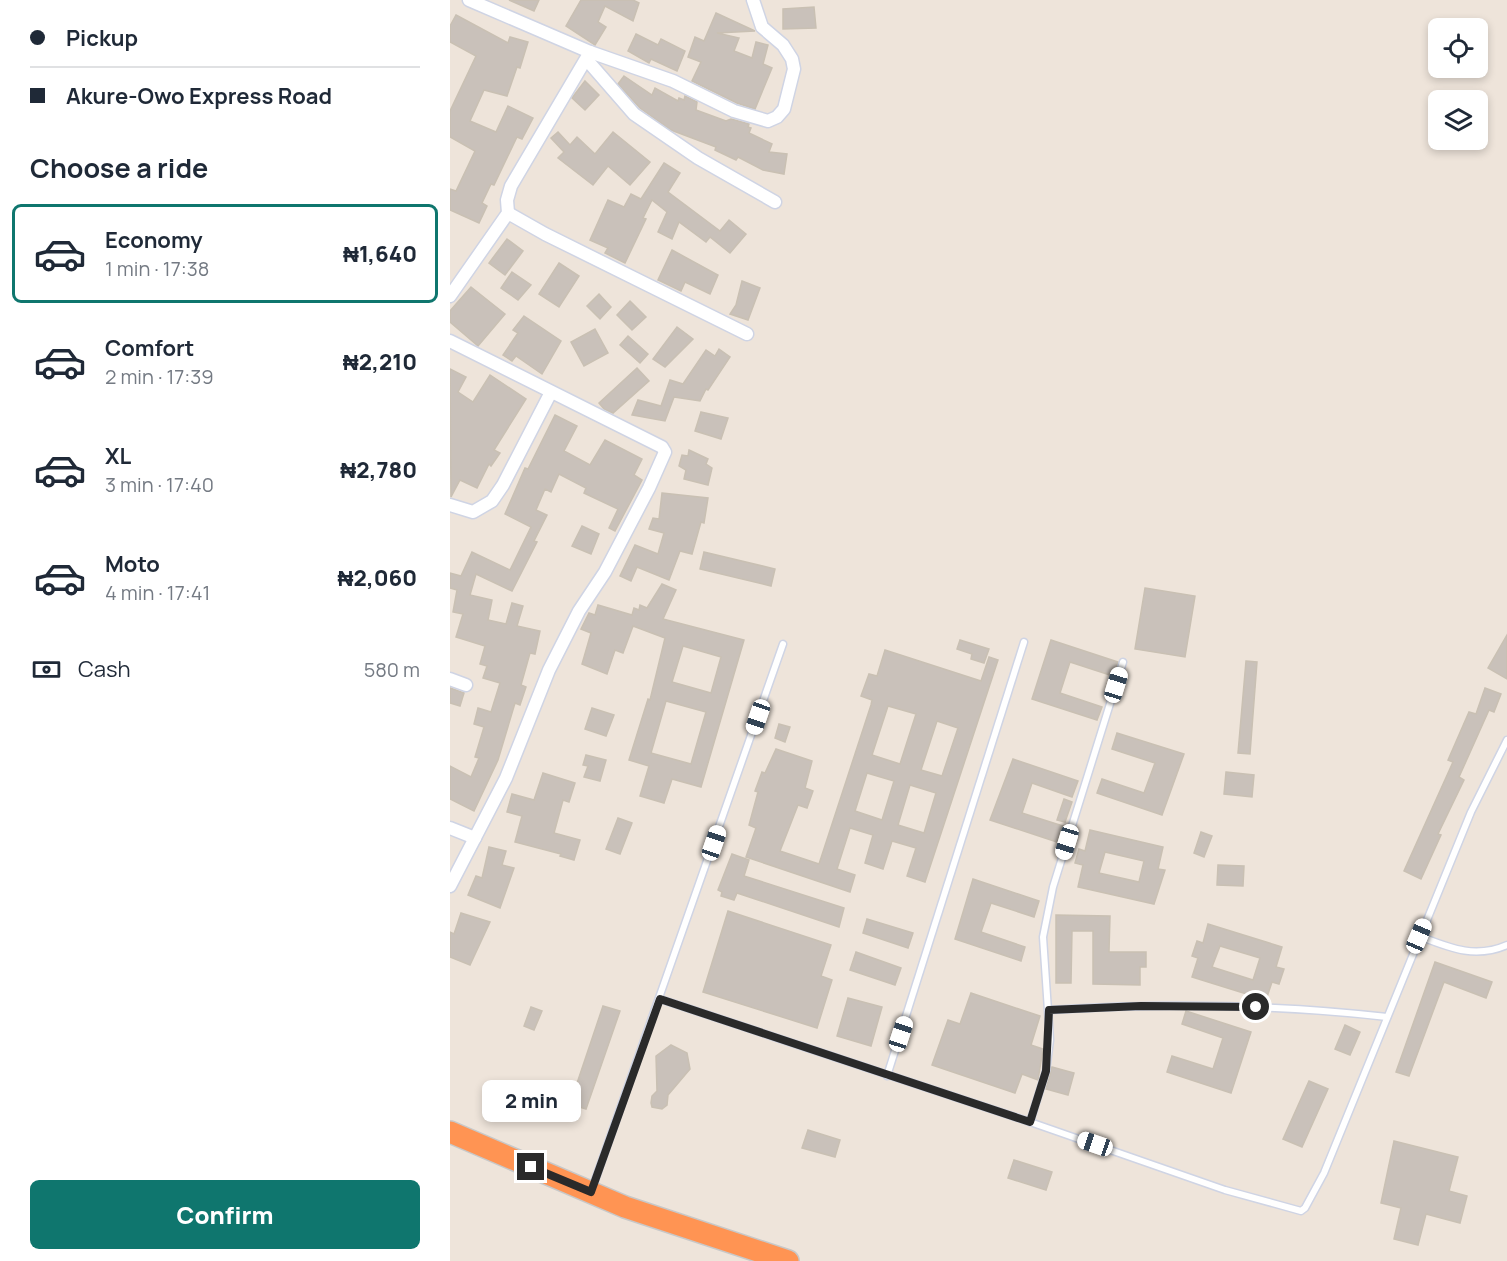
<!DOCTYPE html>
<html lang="en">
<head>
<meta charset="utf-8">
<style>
	body { margin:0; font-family:Manrope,sans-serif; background:#f2f2f3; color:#1f2937; height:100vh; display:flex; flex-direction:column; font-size:22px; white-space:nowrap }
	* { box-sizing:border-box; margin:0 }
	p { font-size:20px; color:#747a83 }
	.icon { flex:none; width:33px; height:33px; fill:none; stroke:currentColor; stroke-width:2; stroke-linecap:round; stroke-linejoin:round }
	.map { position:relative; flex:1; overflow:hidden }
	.panel { display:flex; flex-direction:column; background:#fff; width:450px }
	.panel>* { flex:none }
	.banner { display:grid; align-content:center; height:132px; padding:0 30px; background:#fff }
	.controls { position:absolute; left:978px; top:18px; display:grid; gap:12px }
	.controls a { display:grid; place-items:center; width:60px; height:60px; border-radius:9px; background:#fff; box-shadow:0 3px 9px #0003; font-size:30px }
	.end { position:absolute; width:27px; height:27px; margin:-14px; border:8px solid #2a2a2a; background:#fff; box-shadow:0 0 0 3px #fff }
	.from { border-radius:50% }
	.bubble { position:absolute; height:42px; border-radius:9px; background:#fff; box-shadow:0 3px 9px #0003; font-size:20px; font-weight:800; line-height:42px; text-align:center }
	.car { position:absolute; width:18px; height:36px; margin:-18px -9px; border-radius:8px; box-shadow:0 0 4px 2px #0007; background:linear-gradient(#fff 24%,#345 0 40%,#fff 0 76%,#345 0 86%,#fff 0) }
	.banner b { display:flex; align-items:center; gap:21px; height:57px; font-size:22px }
	.banner b+b { border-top:2px solid #e0e1e3 }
	.banner i { width:15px; height:15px; background:#1f2937 }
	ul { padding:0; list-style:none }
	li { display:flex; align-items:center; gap:18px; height:99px; margin:0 12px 9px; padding:0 18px; border:3px solid transparent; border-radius:9px }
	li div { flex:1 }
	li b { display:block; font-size:22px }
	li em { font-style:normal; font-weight:800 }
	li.active { border-color:#0f766e }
	li>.icon { width:54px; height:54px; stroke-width:1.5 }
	h2 { padding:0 30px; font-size:27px; line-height:72px }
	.pay { display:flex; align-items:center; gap:15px; height:66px; padding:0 30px; font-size:22px }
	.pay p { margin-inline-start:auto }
	.cta { display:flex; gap:12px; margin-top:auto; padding:12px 30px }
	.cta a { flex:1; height:69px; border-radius:9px; background:#0f766e; color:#fff; font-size:24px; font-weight:800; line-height:69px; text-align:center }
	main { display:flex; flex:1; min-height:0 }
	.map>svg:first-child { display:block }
	.building { fill:#c9c1ba; stroke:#c9c0b3; stroke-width:1.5; fill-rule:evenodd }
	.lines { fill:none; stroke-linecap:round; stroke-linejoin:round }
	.lane-casing { stroke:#cfd4e4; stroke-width:9 }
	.street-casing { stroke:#cfd4e4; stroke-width:15 }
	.highway-casing { stroke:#c8c8c8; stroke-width:24 }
	.lane { stroke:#fff; stroke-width:6 }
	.street { stroke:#fff; stroke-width:12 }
	.highway { stroke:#ff9453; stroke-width:21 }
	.route { stroke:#2a2a2a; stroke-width:8 }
</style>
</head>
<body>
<main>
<section class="panel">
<div class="banner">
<b><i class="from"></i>Pickup</b>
<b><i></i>Akure-Owo Express Road</b>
</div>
<h2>Choose a ride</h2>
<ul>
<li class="active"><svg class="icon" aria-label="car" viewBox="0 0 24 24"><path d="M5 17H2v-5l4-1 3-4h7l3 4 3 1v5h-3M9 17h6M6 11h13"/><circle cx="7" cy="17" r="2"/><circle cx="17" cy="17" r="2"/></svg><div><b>Economy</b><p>1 min · 17:38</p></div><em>₦1,640</em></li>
<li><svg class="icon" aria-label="car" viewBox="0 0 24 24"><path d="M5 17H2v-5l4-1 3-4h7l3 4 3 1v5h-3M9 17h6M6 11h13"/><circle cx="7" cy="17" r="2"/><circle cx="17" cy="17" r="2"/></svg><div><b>Comfort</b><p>2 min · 17:39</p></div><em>₦2,210</em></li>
<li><svg class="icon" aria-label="car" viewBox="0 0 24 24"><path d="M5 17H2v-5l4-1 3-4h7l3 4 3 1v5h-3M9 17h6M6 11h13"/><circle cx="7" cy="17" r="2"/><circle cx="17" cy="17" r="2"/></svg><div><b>XL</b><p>3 min · 17:40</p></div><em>₦2,780</em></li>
<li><svg class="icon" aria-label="car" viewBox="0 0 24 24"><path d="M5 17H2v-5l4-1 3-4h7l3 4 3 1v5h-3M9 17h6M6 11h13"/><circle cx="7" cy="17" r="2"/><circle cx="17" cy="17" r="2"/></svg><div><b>Moto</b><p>4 min · 17:41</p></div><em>₦2,060</em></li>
</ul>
<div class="pay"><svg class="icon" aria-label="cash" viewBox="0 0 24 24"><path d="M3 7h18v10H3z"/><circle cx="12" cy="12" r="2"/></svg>Cash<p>580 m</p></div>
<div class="cta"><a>Confirm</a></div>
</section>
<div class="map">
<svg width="1057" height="1261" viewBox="0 0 1057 1261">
	<rect width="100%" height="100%" fill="#eee4da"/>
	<g class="building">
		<polygon points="59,0 89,0 84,11"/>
		<polygon points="131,0 183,0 189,3 183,21 155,6 148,22 156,27 145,45 116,26"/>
		<polygon points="364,7 366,28 333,29 333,9"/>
		<polygon points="266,13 305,31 267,33 289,38 284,51 302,58 306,42 318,45 313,64 322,68 305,109 287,103 242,81 251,62 238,57 245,37 254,41"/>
		<polygon points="6,15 58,43 60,37 78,42 70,68 67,67 57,96 34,90 20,121 46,132 58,106 83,118 72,139 67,137 44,185 41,184 32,203 37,206 29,223 0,210 0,189 6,191 25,151 0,137 0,111 26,56 0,42 0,26"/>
		<polygon points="186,34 208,45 211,39 235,51 227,71 201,59 199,63 178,51"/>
		<polygon points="174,76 202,95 205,88 228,101 229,98 234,100 235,96 247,102 246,110 276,121 281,119 299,124 298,127 301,128 299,133 322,144 319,152 337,154 334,174 313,170 288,157 286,160 265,150 266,147 221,130 190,108 168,84"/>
		<polygon points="135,81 149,95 135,110 122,98"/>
		<polygon points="108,132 120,145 127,137 145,154 163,132 200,162 180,185 158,166 143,185 108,158 114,152 101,138"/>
		<polygon points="214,163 230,173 218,192 270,231 279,220 296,234 280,253 260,237 256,242 229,222 222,239 208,232 217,212 202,200 193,218 196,219 175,263 155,253 158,248 140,240 158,200 174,207 181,194 191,199"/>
		<polygon points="57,239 73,251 55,275 39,263"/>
		<polygon points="222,250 268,275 260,294 235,282 231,291 208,280"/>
		<polygon points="109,263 129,276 109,307 89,294"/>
		<polygon points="62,272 81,285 68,300 51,288"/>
		<polygon points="292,281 310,288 298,320 280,314 286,305"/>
		<polygon points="21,287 55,314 28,346 0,322 0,311"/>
		<polygon points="149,294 161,307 150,319 137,306"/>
		<polygon points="180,301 196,317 182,330 167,315"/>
		<polygon points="74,316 111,341 92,374 66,356 62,361 53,355 68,333 63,330"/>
		<polygon points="227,327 243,339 215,367 203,359"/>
		<polygon points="145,329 158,353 134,366 121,342"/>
		<polygon points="178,336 198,354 190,363 170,345"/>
		<polygon points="269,349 280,357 258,390 256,389 250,401 224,397 215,421 182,415 188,400 211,406 220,380 233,384 256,350 265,356"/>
		<polygon points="187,368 199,381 163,413 154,409 149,403"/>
		<polygon points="0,369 16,377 8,392 23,402 40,375 76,399 44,450 50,453 41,466 39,464 27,488 10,480 1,497"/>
		<polygon points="251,412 278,418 271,439 245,431"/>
		<polygon points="105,415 127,426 114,451 140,465 155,440 192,459 184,475 192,480 165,531 159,528 168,509 134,493 136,488 109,474 101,492 95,489 86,510 97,515 84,541 87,542 62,591 26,574 20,595 42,600 38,620 56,624 62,603 73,606 67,626 90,631 85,654 80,653 71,685 76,687 70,705 65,703 48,760 24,811 0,799 0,766 21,777 29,758 25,757 34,727 24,724 28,708 41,712 50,683 33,678 37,666 30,664 35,646 6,637 13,614 3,612 7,590 0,588 0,573 11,576 22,552 60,570 81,527 55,514 75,468 78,469"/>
		<polygon points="239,450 258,459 256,464 262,468 258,485 234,479 236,470 229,466 232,455 238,456"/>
		<polygon points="212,493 258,498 254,523 251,522 242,554 230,551 219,580 187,567 181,581 170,576 185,545 208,554 214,533 199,529 203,518 209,519"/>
		<polygon points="132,526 149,534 141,554 122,546"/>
		<polygon points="254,552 325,569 321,586 250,569"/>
		<path d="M212,584L226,590L213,619L294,640L251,787L222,779L214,803L190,796L199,766L179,760L198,699L200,700L215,638L183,626L173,653L165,650L157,674L132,664L141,633L131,629L139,613L145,615L148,605L182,615L184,608L189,610L190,605L197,608ZM233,646L271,657L261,693L222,682ZM216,701L256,712L241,764L201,753Z"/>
		<polygon points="695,588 745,596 735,657 685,649"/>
		<polygon points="1057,635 1057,679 1038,668"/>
		<polygon points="510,640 539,649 534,663 521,659 522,654 507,649"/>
		<polygon points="601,640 668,662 663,676 620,662 610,693 652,707 647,720 582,699"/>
		<path d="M435,650L531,681L539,657L548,660L475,882L457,876L466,848L442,841L433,869L415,863L423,835L400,828L387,869L405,875L400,892L296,857L306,828L299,825L308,792L305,791L312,772L315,773L326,749L362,761L355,788L363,791L357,808L348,805L330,851L369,864L421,705L422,700L411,696L419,674L427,676ZM438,706L466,714L450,764L422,755ZM487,721L508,728L492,776L471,770ZM417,773L444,781L432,820L405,811ZM460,785L486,793L474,833L448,825Z"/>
		<polygon points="796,661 807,662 800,754 788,753"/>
		<polygon points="0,688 14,693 10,706 0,703"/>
		<polygon points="1035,688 1051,694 1044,712 1039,710 1009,777 1014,780 988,834 991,835 971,879 954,871 1003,762 998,760 1019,712 1026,714"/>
		<polygon points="142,708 164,715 156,736 135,729"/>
		<polygon points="329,724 340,727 335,742 325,738"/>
		<polygon points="667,733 734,754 712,815 647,793 652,779 694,793 705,763 662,749"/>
		<polygon points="136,755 156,760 150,781 134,777 138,766 133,765"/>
		<polygon points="563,759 628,781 622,797 582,783 572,813 613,826 607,842 540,820"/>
		<polygon points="776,772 804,775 802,797 774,794"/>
		<polygon points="93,773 125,783 119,802 113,800 104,833 130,840 124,860 110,856 111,854 65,842 72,816 57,812 62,794 84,800"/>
		<polygon points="614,799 622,802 615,822 607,820"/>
		<polygon points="168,818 182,823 170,854 156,849"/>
		<path d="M640,830L713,847L708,869L715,870L704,904L628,887L633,865L625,863L629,849L635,851ZM655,852L694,861L689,882L649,873Z"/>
		<polygon points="751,832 762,836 754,857 744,853"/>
		<polygon points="39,847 56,851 52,865 64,868 50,908 18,895 26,876 32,878"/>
		<polygon points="282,854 299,860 294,876 394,908 389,927 287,893 284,900 271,896 272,892 268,890"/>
		<polygon points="768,865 794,866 793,886 767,885"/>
		<polygon points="523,879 589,901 584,917 541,903 531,932 575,947 571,961 505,939"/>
		<polygon points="278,911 381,945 371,976 382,980 367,1028 253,992"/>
		<polygon points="11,913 40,922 20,965 0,957 0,932 4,934"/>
		<polygon points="606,915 660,916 659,952 696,952 696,967 690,967 690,985 643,984 643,931 622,931 621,983 606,983"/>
		<polygon points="417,919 463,933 458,948 413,933"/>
		<path d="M758,924L832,947L826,967L834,969L829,984L822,982L816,1000L742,977L748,958L742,956L747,941L753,943ZM770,946L810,958L803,980L762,967Z"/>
		<polygon points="406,952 451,968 445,985 400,970"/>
		<polygon points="985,962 1042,982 1036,998 994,982 959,1076 946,1072"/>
		<polygon points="521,993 590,1016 581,1045 593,1049 588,1080 572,1074 565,1093 482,1065 498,1020 510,1024"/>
		<polygon points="398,998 432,1007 421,1046 387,1036"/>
		<polygon points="153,1006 170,1011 136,1109 120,1104"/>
		<polygon points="81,1007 92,1011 84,1030 74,1026"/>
		<polygon points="736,1011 801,1032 781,1093 717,1072 722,1056 763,1069 773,1038 732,1024"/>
		<polygon points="895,1025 910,1032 900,1055 885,1049"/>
		<polygon points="221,1045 237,1053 240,1069 218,1095 217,1105 212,1109 202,1107 201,1103 202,1096 207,1091 206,1056"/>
		<polygon points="602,1067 624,1073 618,1095 596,1089"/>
		<polygon points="859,1081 878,1089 852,1147 833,1139"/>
		<polygon points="358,1130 390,1140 385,1157 352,1148"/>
		<polygon points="944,1141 1008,1157 999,1191 1017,1196 1010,1223 976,1214 968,1245 944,1239 951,1208 931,1203"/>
		<polygon points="564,1160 602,1172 596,1190 558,1178"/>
	</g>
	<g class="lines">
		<g class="lane-casing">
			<g id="lane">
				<path d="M969,936C1000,948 1025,959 1057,945"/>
				<polyline points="210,999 580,1122 775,1190 851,1211 855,1208 874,1173 1021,812 1057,740"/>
				<path d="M599,1010C712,1003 825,1004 937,1017"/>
				<polyline points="437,1076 574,642"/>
				<polyline points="580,1122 596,1071 600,1040 593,937 603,887 673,662"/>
				<polyline points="142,1189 333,644"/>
			</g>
		</g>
		<g class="street-casing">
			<g id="street">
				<polyline points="19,0 140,52 223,81 284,111 318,121 327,117 334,109 344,69 342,59 333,45 312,27 303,0"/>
				<polyline points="137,60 184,114 248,158 325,202"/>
				<polyline points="58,213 95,234 297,334"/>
				<polyline points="0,296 58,213 57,200 61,186 140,52"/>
				<polyline points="0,341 212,447 215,452 199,488 155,572 129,611 99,670 56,778 0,886"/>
				<polyline points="0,505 23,512 42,501 53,485 100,394"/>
				<polyline points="0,679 16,685"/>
				<polyline points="0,828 25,838"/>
			</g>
		</g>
		<g class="highway-casing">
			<polyline id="highway" points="0,1132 175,1207 338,1261"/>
		</g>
		<use href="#lane" class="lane"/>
		<use href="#street" class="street"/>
		<use href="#highway" class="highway"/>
	</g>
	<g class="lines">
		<polyline class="route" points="81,1167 141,1192 210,999 580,1122 596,1071 599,1010 691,1006 806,1007"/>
	</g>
</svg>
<div class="controls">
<a><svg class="icon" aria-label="locate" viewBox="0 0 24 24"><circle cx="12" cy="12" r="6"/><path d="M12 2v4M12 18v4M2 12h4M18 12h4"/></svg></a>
<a><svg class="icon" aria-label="layers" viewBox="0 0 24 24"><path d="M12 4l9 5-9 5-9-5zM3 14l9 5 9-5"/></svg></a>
</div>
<i class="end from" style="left:806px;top:1007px"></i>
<i class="end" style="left:81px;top:1167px"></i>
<div class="bubble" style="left:32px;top:1080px;width:99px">2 min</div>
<i class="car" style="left:666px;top:685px;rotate:17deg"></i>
<i class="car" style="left:308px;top:717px;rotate:199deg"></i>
<i class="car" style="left:617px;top:842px;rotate:197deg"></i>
<i class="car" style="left:264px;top:843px;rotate:19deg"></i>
<i class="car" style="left:969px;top:936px;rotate:23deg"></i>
<i class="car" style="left:451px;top:1034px;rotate:18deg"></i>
<i class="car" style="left:645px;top:1144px;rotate:289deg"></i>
</div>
</main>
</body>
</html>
